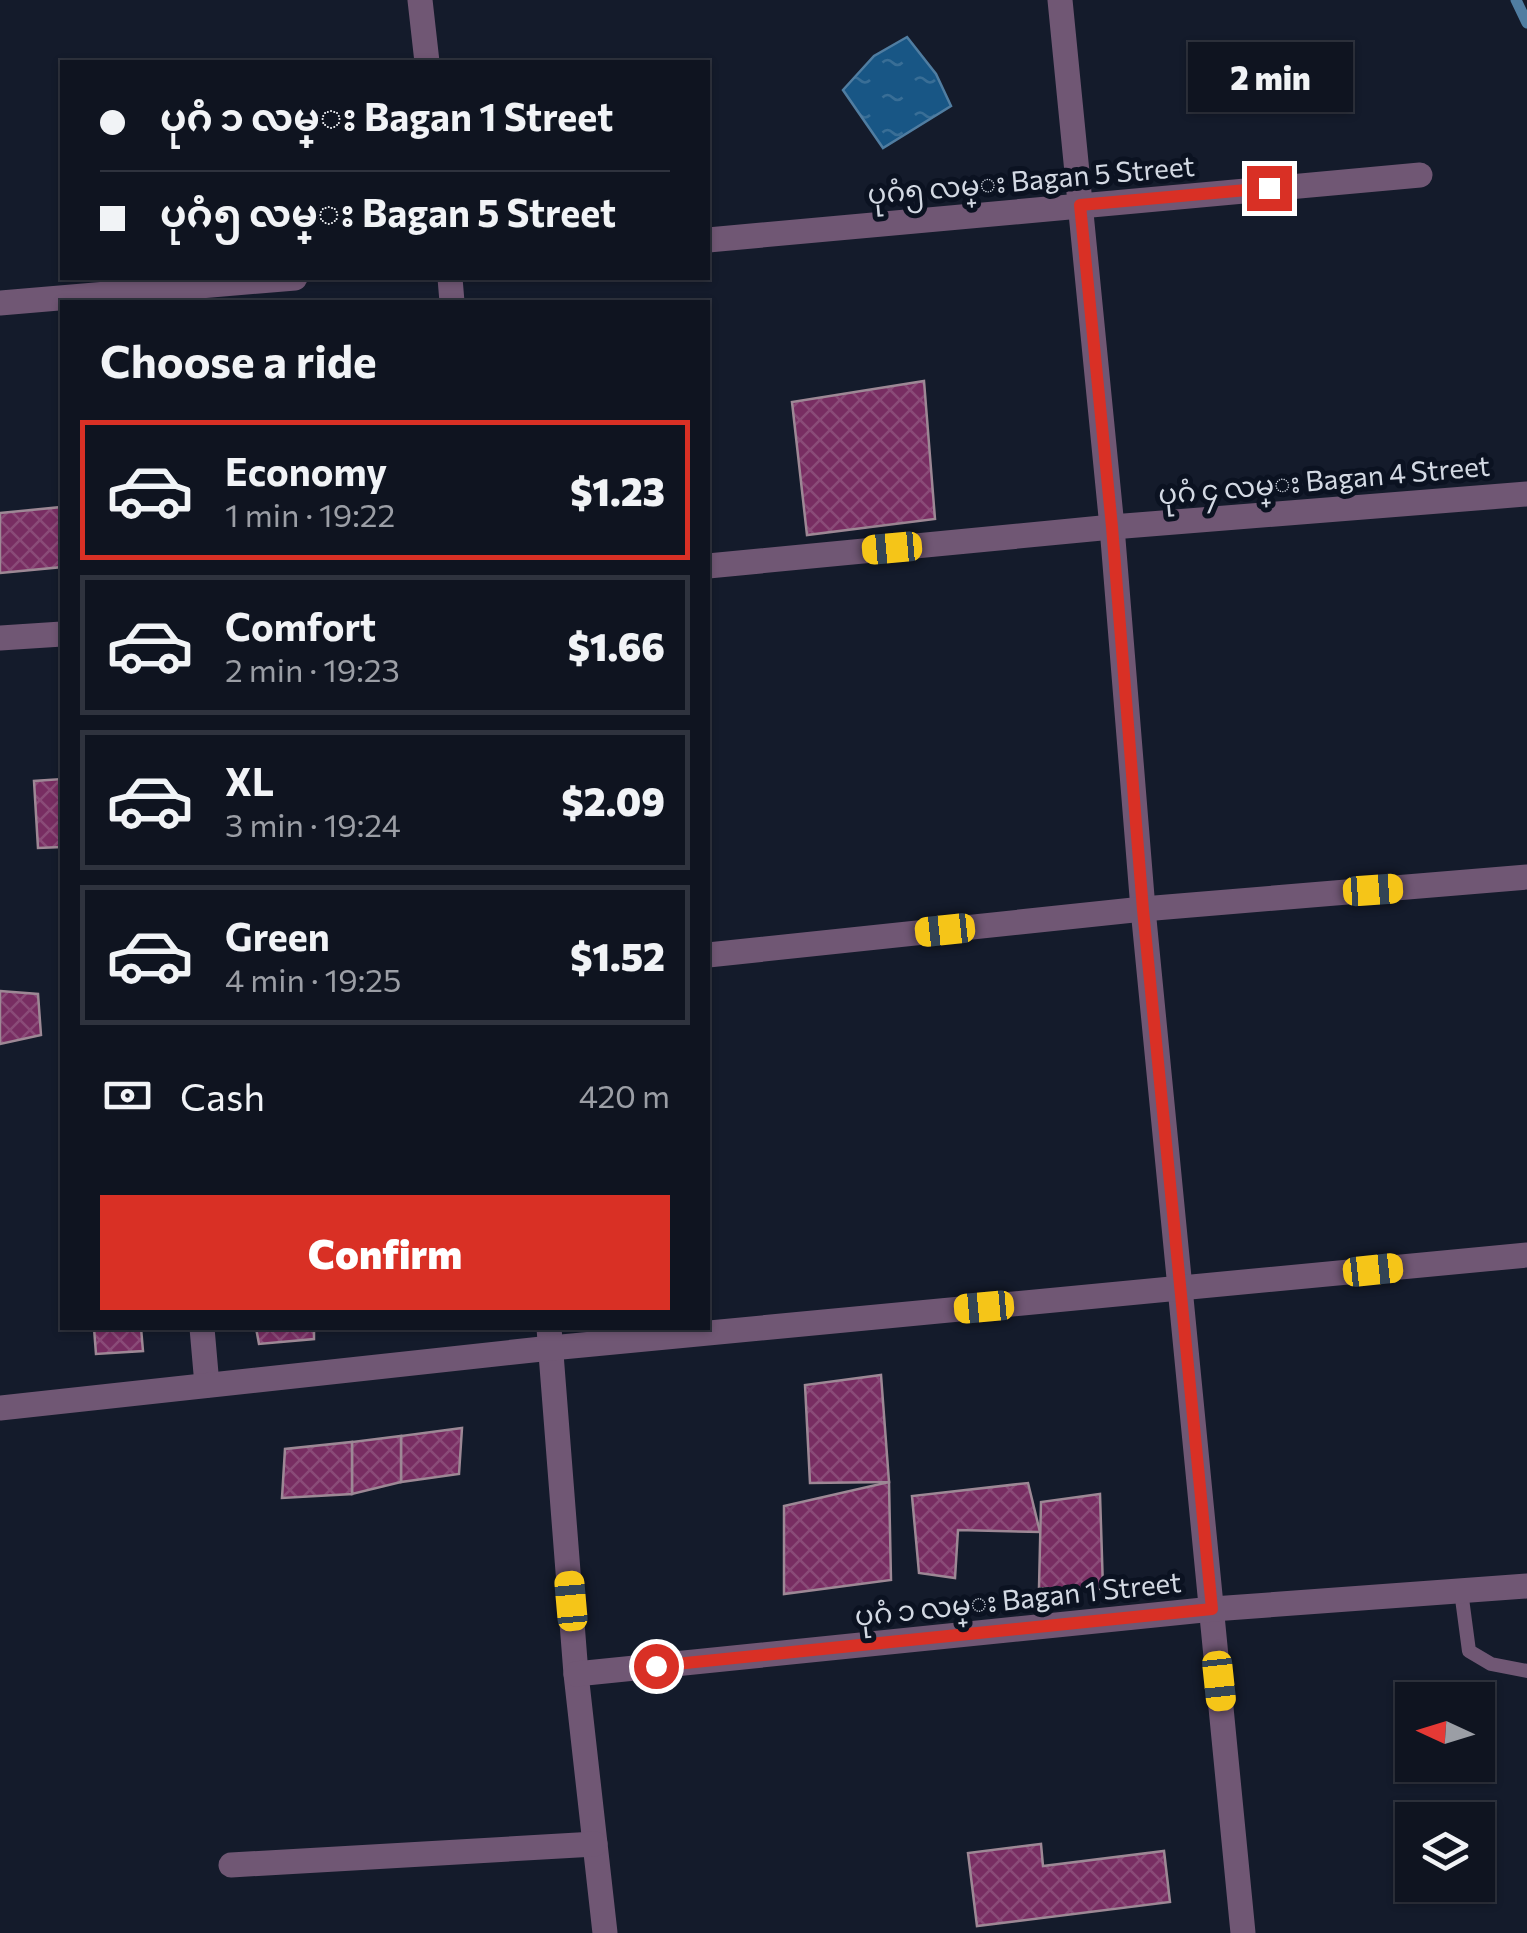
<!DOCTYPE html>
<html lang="en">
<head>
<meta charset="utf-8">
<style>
	body { margin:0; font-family:Commissioner,"Noto Sans Myanmar",sans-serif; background:#1d212d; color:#f1f3f6; height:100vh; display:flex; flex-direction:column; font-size:38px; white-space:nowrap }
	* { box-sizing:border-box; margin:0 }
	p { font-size:32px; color:#9b9ea5 }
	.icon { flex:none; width:55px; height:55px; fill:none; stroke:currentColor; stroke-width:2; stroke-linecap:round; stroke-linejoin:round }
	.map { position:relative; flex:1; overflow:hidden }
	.sheet { position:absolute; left:60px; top:300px; width:650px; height:1030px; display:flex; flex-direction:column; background:#0f1420; border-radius:0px; box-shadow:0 2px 8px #0004,0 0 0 2px #2f333e }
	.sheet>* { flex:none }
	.banner { position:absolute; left:60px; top:60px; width:650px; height:220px; border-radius:0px; box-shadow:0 2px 8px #0004,0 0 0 2px #2f333e; display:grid; align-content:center; height:220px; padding:0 40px; background:#0f1420 }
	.needle { width:65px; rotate:274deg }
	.buttons { position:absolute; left:1395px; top:1682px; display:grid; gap:20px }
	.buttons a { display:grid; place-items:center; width:100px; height:100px; border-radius:0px; background:#0f1420; box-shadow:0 2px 8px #0004,0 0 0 2px #2f333e; font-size:50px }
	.end { position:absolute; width:45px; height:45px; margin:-22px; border:12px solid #d93025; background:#fff; box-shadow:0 0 0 5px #fff }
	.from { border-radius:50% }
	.bubble { position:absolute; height:70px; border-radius:0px; background:#0f1420; box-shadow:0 2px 8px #0004,0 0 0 2px #2f333e; font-size:32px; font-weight:800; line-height:70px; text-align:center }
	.car { position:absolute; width:30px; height:60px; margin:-30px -15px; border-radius:12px; box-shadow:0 0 8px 2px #0007; background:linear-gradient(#f5c518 24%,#345 0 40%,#f5c518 0 76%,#345 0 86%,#f5c518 0) }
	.banner b { display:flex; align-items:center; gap:35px; height:95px; font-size:38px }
	.banner b+b { border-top:2px solid #2f333e }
	.banner i { width:25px; height:25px; background:#f1f3f6 }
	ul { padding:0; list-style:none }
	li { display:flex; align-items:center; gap:30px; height:140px; margin:0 20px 15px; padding:0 20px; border:5px solid #2f333e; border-radius:0px }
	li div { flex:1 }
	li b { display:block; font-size:38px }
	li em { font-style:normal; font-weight:800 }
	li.current { border-color:#d93025 }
	li>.icon { width:90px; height:90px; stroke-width:1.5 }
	h2 { padding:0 40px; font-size:45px; line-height:120px }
	.pay { display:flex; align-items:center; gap:25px; height:110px; padding:0 40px; font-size:38px }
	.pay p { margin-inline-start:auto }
	.cta { display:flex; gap:20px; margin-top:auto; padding:20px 40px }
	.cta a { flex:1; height:115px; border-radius:0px; background:#d93025; color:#fff; font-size:40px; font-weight:800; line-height:115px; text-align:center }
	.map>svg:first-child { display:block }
	.water { fill:url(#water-ripples); stroke:#507da1; stroke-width:2.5 }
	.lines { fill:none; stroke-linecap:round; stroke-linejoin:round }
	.stream { stroke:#507da1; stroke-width:11 }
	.building { fill:url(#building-cross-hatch); stroke:#9d8895; stroke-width:2.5 }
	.lane { stroke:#705774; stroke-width:14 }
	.street { stroke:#705774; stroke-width:25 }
	.route { stroke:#d93025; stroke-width:12 }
	.labels { text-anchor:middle; stroke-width:10; stroke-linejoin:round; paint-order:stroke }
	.street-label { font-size:28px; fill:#d3d9e3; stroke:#0b1221 }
</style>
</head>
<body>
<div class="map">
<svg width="1527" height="1933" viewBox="0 0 1527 1933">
	<defs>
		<pattern id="water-ripples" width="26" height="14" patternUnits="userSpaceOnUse" patternTransform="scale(2.5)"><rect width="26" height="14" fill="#185685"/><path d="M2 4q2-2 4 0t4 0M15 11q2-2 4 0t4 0" fill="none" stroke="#396e96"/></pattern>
		<pattern id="building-cross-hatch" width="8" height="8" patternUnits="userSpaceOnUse" patternTransform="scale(2.5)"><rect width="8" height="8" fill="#782d62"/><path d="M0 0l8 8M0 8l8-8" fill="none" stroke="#8a4b78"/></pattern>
	</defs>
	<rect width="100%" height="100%" fill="#141b2b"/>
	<polygon class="water" points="907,37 936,74 951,106 883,148 843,90 874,56"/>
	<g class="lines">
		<polyline class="stream" points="1516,0 1527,23"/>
	</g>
	<g class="building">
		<polygon points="924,381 935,519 807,535 792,402"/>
		<polygon points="62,507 62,567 0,573 0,513"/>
		<polygon points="62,779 62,847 38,848 34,781"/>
		<polygon points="0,991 38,994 41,1035 0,1044"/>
		<polygon points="94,1328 141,1328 143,1351 96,1354"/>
		<polygon points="256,1328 314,1328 314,1339 259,1344"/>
		<polygon points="881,1375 889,1482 810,1483 805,1385"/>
		<polygon points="462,1428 459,1474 401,1482 401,1436"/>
		<polygon points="401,1436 401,1482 352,1494 352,1442"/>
		<polygon points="352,1442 352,1494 282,1498 285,1449"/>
		<polygon points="889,1482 891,1580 784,1594 784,1506"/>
		<polygon points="1028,1483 1040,1532 958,1530 955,1578 919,1573 912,1496"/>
		<polygon points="1100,1494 1103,1589 1039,1588 1041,1502"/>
		<polygon points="1041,1844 1043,1866 1164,1851 1170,1902 977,1926 968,1853"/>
	</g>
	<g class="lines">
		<polyline class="lane" points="1461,1591 1469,1651 1491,1664 1527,1671"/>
		<g class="street">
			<polyline points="420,0 427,62"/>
			<polyline points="1060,0 1112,527 1143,909 1243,1933"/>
			<polyline points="708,240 1420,175"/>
			<polyline points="450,278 452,302"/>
			<polyline points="0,303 295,278"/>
			<polyline points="708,566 1112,527 1527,494"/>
			<polyline points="0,638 62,634"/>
			<polyline points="708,955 1143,909 1527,877"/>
			<polyline points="202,1328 207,1385"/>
			<polyline points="549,1328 576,1674 605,1933"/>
			<polyline points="0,1408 551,1348 1527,1255"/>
			<polyline points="576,1674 1213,1609 1527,1586"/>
			<polyline points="231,1865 595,1844"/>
		</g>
	</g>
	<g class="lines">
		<polyline class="route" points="656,1666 1212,1609 1143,910 1112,527 1080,205 1269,188"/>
	</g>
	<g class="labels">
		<g class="street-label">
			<text transform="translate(1031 180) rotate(-5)" y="10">ပုဂံ၅ လမ္း Bagan 5 Street</text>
			<text transform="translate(1324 480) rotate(-5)" y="10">ပုဂံ ၄ လမ္း Bagan 4 Street</text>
			<text transform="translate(1018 1599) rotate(-6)" y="10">ပုဂံ ၁ လမ္း Bagan 1 Street</text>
		</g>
	</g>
</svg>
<div class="buttons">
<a><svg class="needle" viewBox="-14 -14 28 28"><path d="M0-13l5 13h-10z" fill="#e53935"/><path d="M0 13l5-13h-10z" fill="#9b9ea5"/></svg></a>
<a><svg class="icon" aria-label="layers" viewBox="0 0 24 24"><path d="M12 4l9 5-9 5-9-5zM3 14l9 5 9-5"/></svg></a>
</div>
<i class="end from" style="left:656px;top:1666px"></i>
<i class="end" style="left:1269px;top:188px"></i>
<div class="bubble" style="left:1188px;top:42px;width:165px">2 min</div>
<i class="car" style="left:892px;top:548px;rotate:265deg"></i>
<i class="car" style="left:1373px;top:890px;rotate:86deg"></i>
<i class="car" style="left:945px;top:930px;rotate:264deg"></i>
<i class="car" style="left:1373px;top:1270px;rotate:84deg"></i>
<i class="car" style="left:984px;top:1307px;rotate:265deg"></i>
<i class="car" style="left:571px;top:1601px;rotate:355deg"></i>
<i class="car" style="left:1219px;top:1681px;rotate:174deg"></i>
<div class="banner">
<b><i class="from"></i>ပုဂံ ၁ လမ္း Bagan 1 Street</b>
<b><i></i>ပုဂံ၅ လမ္း Bagan 5 Street</b>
</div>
<section class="sheet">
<h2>Choose a ride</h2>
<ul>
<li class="current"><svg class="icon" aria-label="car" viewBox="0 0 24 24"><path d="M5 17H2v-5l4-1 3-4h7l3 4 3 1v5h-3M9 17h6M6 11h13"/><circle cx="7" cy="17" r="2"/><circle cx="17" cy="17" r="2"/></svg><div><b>Economy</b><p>1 min · 19:22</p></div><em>$1.23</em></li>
<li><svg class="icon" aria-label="car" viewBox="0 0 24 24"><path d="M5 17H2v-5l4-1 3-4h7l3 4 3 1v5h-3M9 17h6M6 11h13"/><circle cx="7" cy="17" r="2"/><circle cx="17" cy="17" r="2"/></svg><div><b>Comfort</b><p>2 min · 19:23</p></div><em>$1.66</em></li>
<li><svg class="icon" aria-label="car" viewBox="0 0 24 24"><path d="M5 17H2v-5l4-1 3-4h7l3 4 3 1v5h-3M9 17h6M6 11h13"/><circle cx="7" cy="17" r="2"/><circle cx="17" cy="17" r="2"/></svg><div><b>XL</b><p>3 min · 19:24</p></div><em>$2.09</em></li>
<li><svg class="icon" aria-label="car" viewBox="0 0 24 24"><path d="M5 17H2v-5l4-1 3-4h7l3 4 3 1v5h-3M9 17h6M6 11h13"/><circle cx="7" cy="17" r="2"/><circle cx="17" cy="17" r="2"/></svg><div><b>Green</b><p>4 min · 19:25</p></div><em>$1.52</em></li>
</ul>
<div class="pay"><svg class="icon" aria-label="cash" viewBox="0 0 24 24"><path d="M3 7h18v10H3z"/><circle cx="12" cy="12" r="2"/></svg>Cash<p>420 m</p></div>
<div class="cta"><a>Confirm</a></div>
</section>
</div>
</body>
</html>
